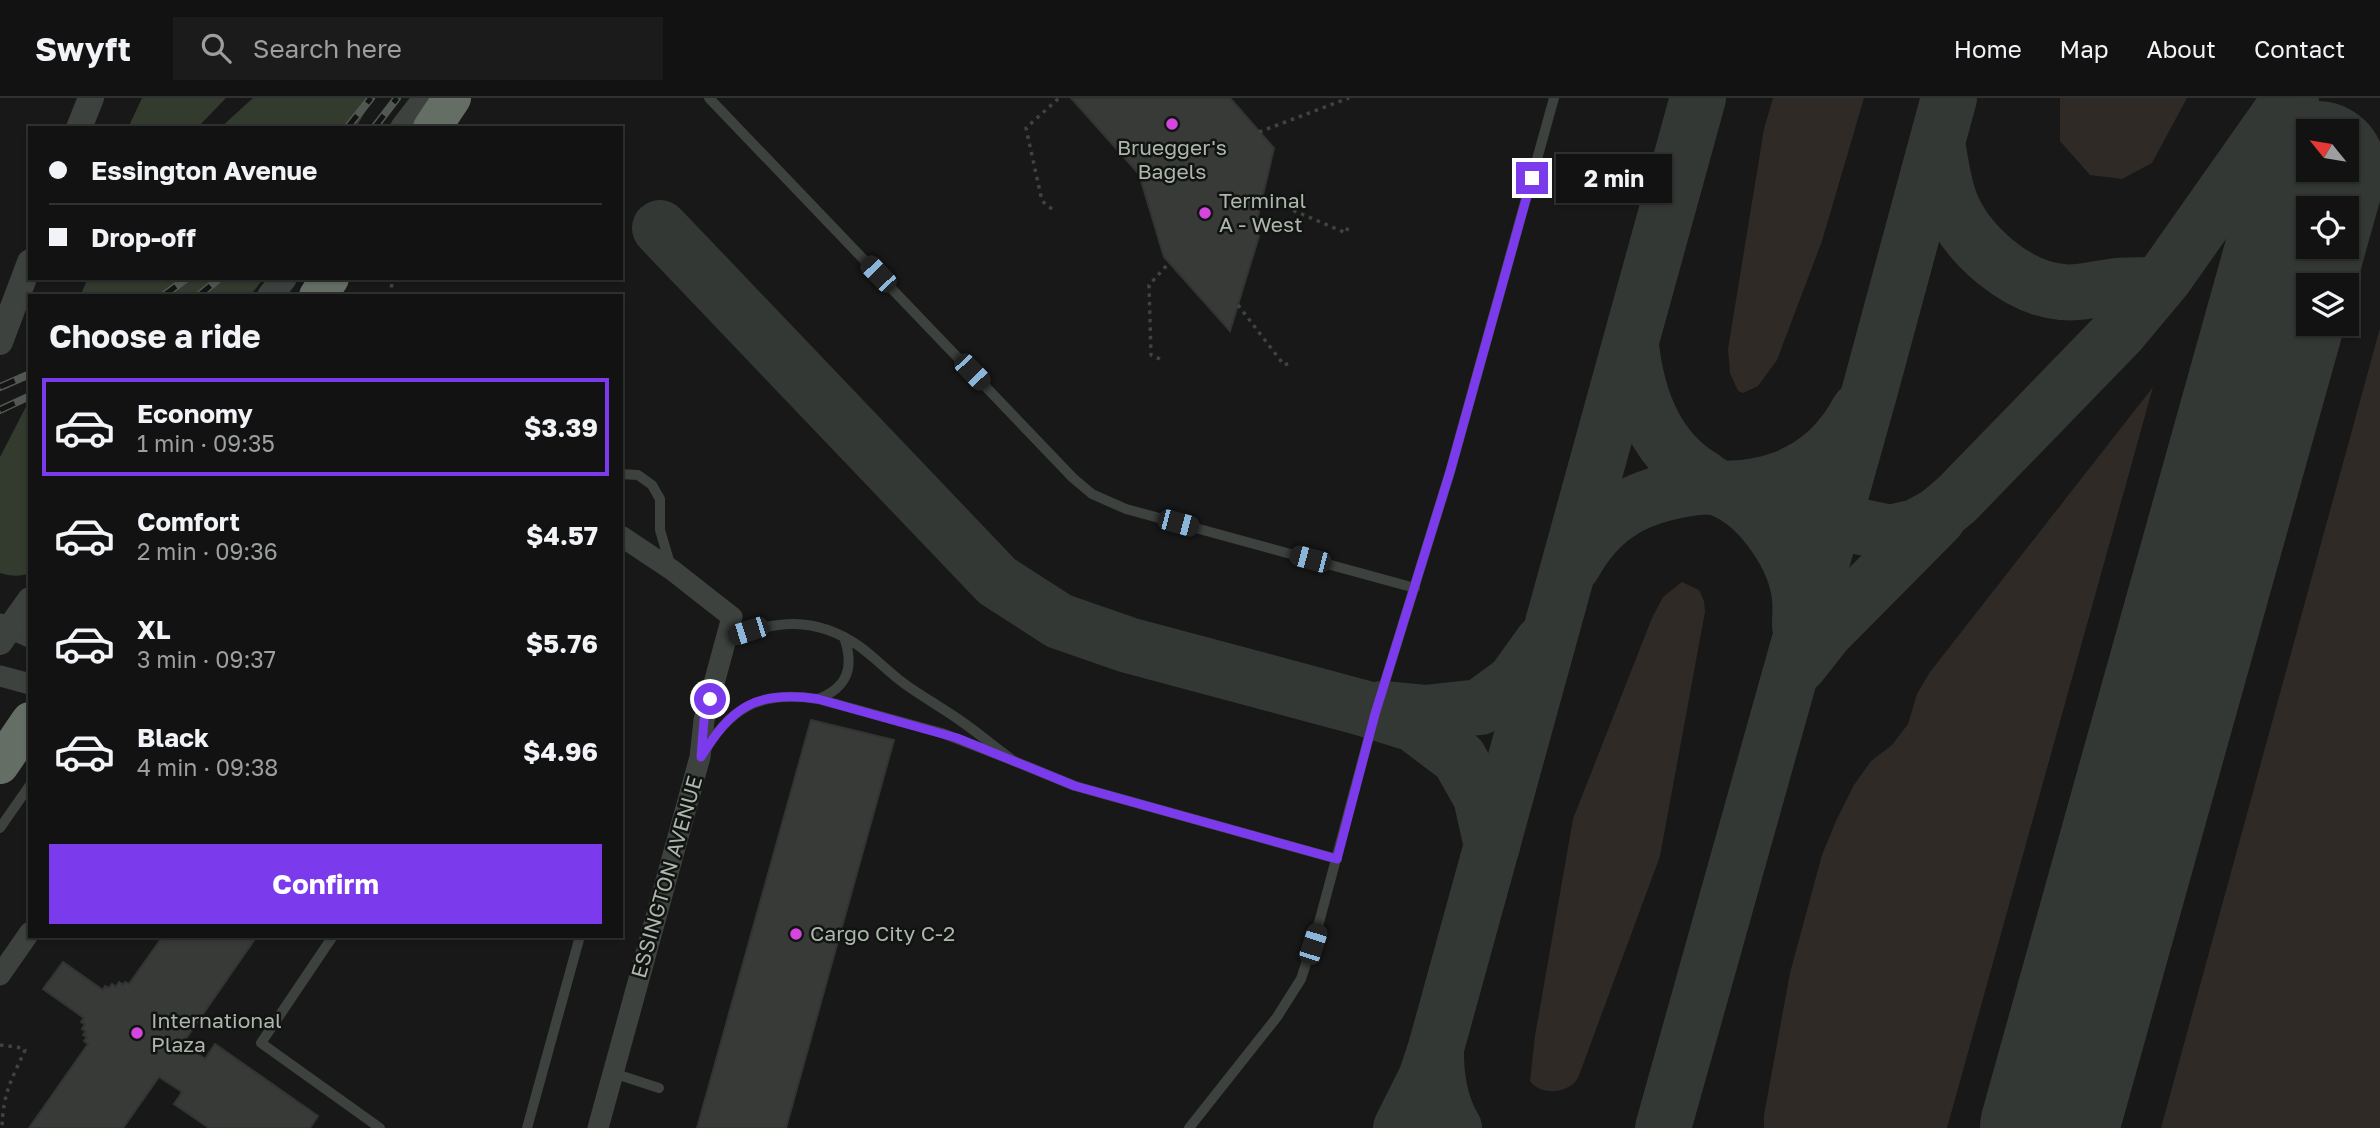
<!DOCTYPE html>
<html lang="en">
<head>
<meta charset="utf-8">
<style>
	body { margin:0; font-family:"Golos Text",sans-serif; background:#1a1b1a; color:#f1f3f6; height:100vh; display:flex; flex-direction:column; font-size:26px; white-space:nowrap }
	* { box-sizing:border-box; margin:0 }
	p { font-size:23px; color:#9c9e9f }
	.icon { flex:none; width:38px; height:38px; fill:none; stroke:currentColor; stroke-width:2; stroke-linecap:round; stroke-linejoin:round }
	.map { position:relative; flex:1; overflow:hidden }
	.drawer { position:absolute; left:28px; top:196px; width:595px; height:644px; display:flex; flex-direction:column; background:#111211; border-radius:0px; box-shadow:0 2px 5px #0004,0 0 0 2px #303231 }
	.drawer>* { flex:none }
	.top-card { position:absolute; left:28px; top:28px; width:595px; height:154px; border-radius:0px; box-shadow:0 2px 5px #0004,0 0 0 2px #303231; display:grid; align-content:center; height:154px; padding:0 21px; background:#111211 }
	.needle { width:46px; rotate:300deg }
	.controls { position:absolute; left:2296px; top:21px; display:grid; gap:14px }
	.controls a { display:grid; place-items:center; width:63px; height:63px; border-radius:0px; background:#111211; box-shadow:0 2px 5px #0004,0 0 0 2px #303231; font-size:35px }
	.end { position:absolute; width:32px; height:32px; margin:-16px; border:9px solid #7c3aed; background:#fff; box-shadow:0 0 0 4px #fff }
	.from { border-radius:50% }
	.bubble { position:absolute; height:49px; border-radius:0px; background:#111211; box-shadow:0 2px 5px #0004,0 0 0 2px #303231; font-size:23px; font-weight:700; line-height:49px; text-align:center }
	.car { position:absolute; width:21px; height:42px; margin:-21px -10px; border-radius:9px; box-shadow:0 0 5px 2px #0007; background:linear-gradient(#222 24%,#8ab4d8 0 40%,#222 0 76%,#8ab4d8 0 86%,#222 0) }
	.top-card b { display:flex; align-items:center; gap:24px; height:66px; font-size:26px }
	.top-card b+b { border-top:2px solid #303231 }
	.top-card i { width:18px; height:18px; background:#f1f3f6 }
	ul { padding:0; list-style:none }
	li { display:flex; align-items:center; gap:21px; height:98px; margin:0 14px 10px; padding:0 7px; border:4px solid transparent; border-radius:0px }
	li div { flex:1 }
	li b { display:block; font-size:26px }
	li em { font-style:normal; font-weight:700 }
	li.selected { border-color:#7c3aed }
	li>.icon { width:63px; height:63px; stroke-width:1.5 }
	h2 { padding:0 21px; font-size:32px; line-height:84px }
	.action { display:flex; gap:14px; margin-top:auto; padding:14px 21px }
	.action a { flex:1; height:80px; border-radius:0px; background:#7c3aed; color:#fff; font-size:28px; font-weight:700; line-height:80px; text-align:center }
	header { display:flex; align-items:center; gap:42px; box-sizing:border-box; height:98px; padding:0 35px; background:#111211; border-bottom:2px solid #303231 }
	header strong { font-size:33px }
	nav { display:flex; gap:38px; margin-inline-start:auto; font-size:24px }
	.search { width:490px; height:63px; background:#1a1b1a; display:flex; align-items:center; gap:18px; box-sizing:border-box; padding:0 24px; border-radius:0px; color:#9c9e9f; font-size:26px }
	.map>svg:first-child { display:block }
	.green { fill:#302a27 }
	.water { fill:#323b2e }
	.lines { fill:none; stroke-linecap:round; stroke-linejoin:round }
	.taxiway { stroke:#343834; stroke-width:56 }
	.runway { stroke:#343834; stroke-width:138 }
	.building { fill:#373a37; stroke:#313432; stroke-width:2 }
	.path { stroke:#3e443e; stroke-width:3.5; stroke-dasharray:3.5 5; stroke-linecap:butt }
	.service { stroke:#3d423e; stroke-width:10 }
	.minor { stroke:#3d423e; stroke-width:21 }
	.tertiary { stroke:#3d423e; stroke-width:26 }
	.motorway { stroke:#656e65; stroke-width:38 }
	.rail-casing { stroke:#515851; stroke-width:8 }
	.rail { stroke:#121312; stroke-width:5; stroke-dasharray:16; stroke-linecap:butt }
	.route { stroke:#7c3aed; stroke-width:9 }
	.poi-dot { fill:#d546e1; stroke:#121312; stroke-width:2.5 }
	.labels { text-anchor:middle; stroke-width:5; stroke-linejoin:round; paint-order:stroke }
	.poi-label { font-size:21px; fill:#abb7aa; stroke:#121312; text-anchor:start }
	.street-label { font-size:21px; fill:#abb7aa; stroke:#121312 }
</style>
</head>
<body>
<header>
<strong>Swyft</strong>
<div class="search"><svg class="icon" aria-label="search" viewBox="0 0 24 24"><circle cx="10" cy="10" r="6"/><path d="M15 15l6 6"/></svg>Search here</div>
<nav><a>Home</a><a>Map</a><a>About</a><a>Contact</a></nav>
</header>
<div class="map">
<svg width="2380" height="1030" viewBox="0 0 2380 1030">
	<rect width="100%" height="100%" fill="#171817"/>
	<g class="green">
		<polygon points="1773,0 1864,0 1822,143 1777,262 1758,288 1743,295 1738,293 1730,275 1728,251 1764,31"/>
		<polygon points="2060,0 2187,0 2152,65 2122,81 2090,77 2060,43"/>
		<polygon points="2380,230 2380,1030 2161,1030"/>
		<polygon points="2153,289 1947,1030 1764,1030 1764,1017 1790,875 1822,757 1836,723 1854,687 1871,663 1892,647 1908,626 1917,596 1930,574"/>
		<path d="M1682,484L1699,492L1704,503L1705,514L1660,758L1578,980C1568,996 1541,998 1530,983L1535,938L1573,721L1652,520L1663,499Z"/>
	</g>
	<g class="water">
		<polygon points="142,0 226,0 197,30 128,30"/>
		<polygon points="253,0 373,0 356,30 220,30"/>
		<polygon points="88,180 264,180 250,198 80,198"/>
		<path d="M30,301V475C20,479 10,478 0,475V359Z"/>
	</g>
	<g class="lines">
		<g class="taxiway">
			<path d="M1937,46C1941,65 1943,86 1950,104C1966,146 2016,190 2062,194C2078,196 2094,191 2110,189C2126,186 2143,188 2158,187"/>
			<polyline points="660,130 997,483 1059,523 1128,547 1363,610 1414,626 1459,660 1481,699 1492,748"/>
			<path d="M1631,248C1637,300 1655,352 1703,380C1708,384 1715,389 1722,390C1742,392 1767,387 1785,380C1819,366 1842,344 1859,312"/>
			<polyline points="1720,390 1833,423 1890,435 1916,429 1938,417 1957,401 2119,234 2165,179 2291,0"/>
			<path d="M1573,467C1598,421 1633,399 1684,391C1695,389 1711,387 1721,391C1760,406 1797,460 1800,501C1801,510 1800,519 1800,528"/>
			<polyline points="1799,567 1826,533 1938,420"/>
			<polyline points="1382,611 1425,615 1480,609 1514,584 1542,545"/>
			<path d="M1436,950C1435,976 1440,1008 1454,1030"/>
			<polyline points="1401,1030 1426,980 1436,950 1698,0"/>
			<polyline points="1663,1030 1870,292 1949,0"/>
		</g>
		<polyline class="runway" points="2049,1030 2317,72"/>
	</g>
	<g class="building">
		<polygon points="1071,0 1230,0 1274,50 1255,131 1259,138 1230,233 1164,159 1139,76"/>
		<polygon points="811,622 894,642 786,1030 697,1030"/>
		<polygon points="163,838 257,838 183,945 205,961 215,946 318,1018 310,1030 209,1030 174,1006 182,994 159,979 123,1030 29,1030 88,946 84,943 87,939 83,937 86,933 82,931 85,926 81,924 84,920 43,891 63,864 103,892 105,888 109,890 112,886 116,889 119,884 123,887 125,884 129,886"/>
	</g>
	<g class="lines">
		<g class="path">
			<polyline points="1259,34 1349,0"/>
			<polyline points="1262,99 1346,135 1349,126"/>
			<polyline points="1052,111 1042,103 1026,30 1059,0"/>
			<polyline points="391,198 392,180"/>
			<polyline points="1238,207 1284,267 1293,264"/>
			<polyline points="1160,261 1151,257 1149,187 1169,165"/>
			<path d="M0,947L23,950L25,952C11,983 3,995 2,1030"/>
		</g>
		<g class="service">
			<polyline points="709,0 1073,380 1092,396 1126,411 1415,490"/>
			<polyline points="621,376 638,377 652,387 660,401 660,432 670,466"/>
			<path d="M818,601C849,589 854,568 844,539"/>
			<path d="M706,651C734,605 766,593 818,601L942,635L1014,663C995,649 977,634 958,621C942,610 925,600 909,589C891,577 877,561 859,548C814,517 776,523 727,540"/>
			<polyline points="1014,663 1075,688 1337,761"/>
			<polyline points="0,730 30,687"/>
			<polyline points="333,838 261,945 380,1030"/>
			<polyline points="613,975 659,990"/>
			<polyline points="527,1030 580,838"/>
			<polyline points="1189,1030 1277,919 1301,881 1317,832 1375,616 1450,374 1554,0"/>
		</g>
		<g class="minor">
			<polyline points="0,526 30,539"/>
			<polyline points="0,578 30,586"/>
			<polyline points="0,877 30,834"/>
			<polyline points="598,1030 700,659 704,622 732,519 672,472 621,438"/>
		</g>
		<g class="tertiary">
			<polyline points="79,30 91,0"/>
			<polyline points="403,30 426,0"/>
			<polyline points="270,198 284,180"/>
			<polyline points="0,244 30,164"/>
			<polyline points="0,544 30,502"/>
		</g>
		<g class="motorway">
			<polyline points="432,30 452,0"/>
			<polyline points="318,198 330,180"/>
			<polyline points="0,667 30,623"/>
		</g>
		<g class="rail-casing">
			<g id="rail">
				<polyline points="347,30 371,0"/>
				<polyline points="374,30 397,0"/>
				<polyline points="163,198 187,180"/>
				<polyline points="198,198 220,180"/>
				<polyline points="0,289 30,276"/>
				<polyline points="0,312 30,298"/>
			</g>
		</g>
		<use href="#rail" class="rail"/>
	</g>
	<g class="lines">
		<path class="route" d="M710,601L704,622L701,659C732,608 757,592 818,601L957,640L1075,688L1337,761L1375,616L1450,374L1532,80"/>
	</g>
	<g class="poi-dot">
		<circle cx="1172" cy="26" r="7"/>
		<circle cx="1205" cy="115" r="7"/>
		<circle cx="796" cy="836" r="7"/>
		<circle cx="137" cy="935" r="7"/>
	</g>
	<g class="labels">
		<g class="poi-label">
			<text x="1172" y="57" text-anchor="middle">Bruegger's<tspan x="1172" dy="24">Bagels</tspan></text>
			<text x="1219" y="110">Terminal<tspan x="1219" dy="24">A - West</tspan></text>
			<text x="810" y="843">Cargo City C-2</text>
			<text x="151" y="930">International<tspan x="151" dy="24">Plaza</tspan></text>
		</g>
		<g class="street-label">
			<text transform="translate(667 779) rotate(-74)" y="7">ESSINGTON AVENUE</text>
		</g>
	</g>
</svg>
<div class="controls">
<a><svg class="needle" viewBox="-14 -14 28 28"><path d="M0-13l5 13h-10z" fill="#e53935"/><path d="M0 13l5-13h-10z" fill="#9c9e9f"/></svg></a>
<a><svg class="icon" aria-label="locate" viewBox="0 0 24 24"><circle cx="12" cy="12" r="6"/><path d="M12 2v4M12 18v4M2 12h4M18 12h4"/></svg></a>
<a><svg class="icon" aria-label="layers" viewBox="0 0 24 24"><path d="M12 4l9 5-9 5-9-5zM3 14l9 5 9-5"/></svg></a>
</div>
<i class="end from" style="left:710px;top:601px"></i>
<i class="end" style="left:1532px;top:80px"></i>
<div class="bubble" style="left:1556px;top:56px;width:116px">2 min</div>
<i class="car" style="left:878px;top:176px;rotate:316deg"></i>
<i class="car" style="left:972px;top:274px;rotate:136deg"></i>
<i class="car" style="left:1178px;top:425px;rotate:105deg"></i>
<i class="car" style="left:1310px;top:461px;rotate:285deg"></i>
<i class="car" style="left:748px;top:533px;rotate:252deg"></i>
<i class="car" style="left:1313px;top:846px;rotate:18deg"></i>
<div class="top-card">
<b><i class="from"></i>Essington Avenue</b>
<b><i></i>Drop-off</b>
</div>
<section class="drawer">
<h2>Choose a ride</h2>
<ul>
<li class="selected"><svg class="icon" aria-label="car" viewBox="0 0 24 24"><path d="M5 17H2v-5l4-1 3-4h7l3 4 3 1v5h-3M9 17h6M6 11h13"/><circle cx="7" cy="17" r="2"/><circle cx="17" cy="17" r="2"/></svg><div><b>Economy</b><p>1 min · 09:35</p></div><em>$3.39</em></li>
<li><svg class="icon" aria-label="car" viewBox="0 0 24 24"><path d="M5 17H2v-5l4-1 3-4h7l3 4 3 1v5h-3M9 17h6M6 11h13"/><circle cx="7" cy="17" r="2"/><circle cx="17" cy="17" r="2"/></svg><div><b>Comfort</b><p>2 min · 09:36</p></div><em>$4.57</em></li>
<li><svg class="icon" aria-label="car" viewBox="0 0 24 24"><path d="M5 17H2v-5l4-1 3-4h7l3 4 3 1v5h-3M9 17h6M6 11h13"/><circle cx="7" cy="17" r="2"/><circle cx="17" cy="17" r="2"/></svg><div><b>XL</b><p>3 min · 09:37</p></div><em>$5.76</em></li>
<li><svg class="icon" aria-label="car" viewBox="0 0 24 24"><path d="M5 17H2v-5l4-1 3-4h7l3 4 3 1v5h-3M9 17h6M6 11h13"/><circle cx="7" cy="17" r="2"/><circle cx="17" cy="17" r="2"/></svg><div><b>Black</b><p>4 min · 09:38</p></div><em>$4.96</em></li>
</ul>
<div class="action"><a>Confirm</a></div>
</section>
</div>
</body>
</html>
